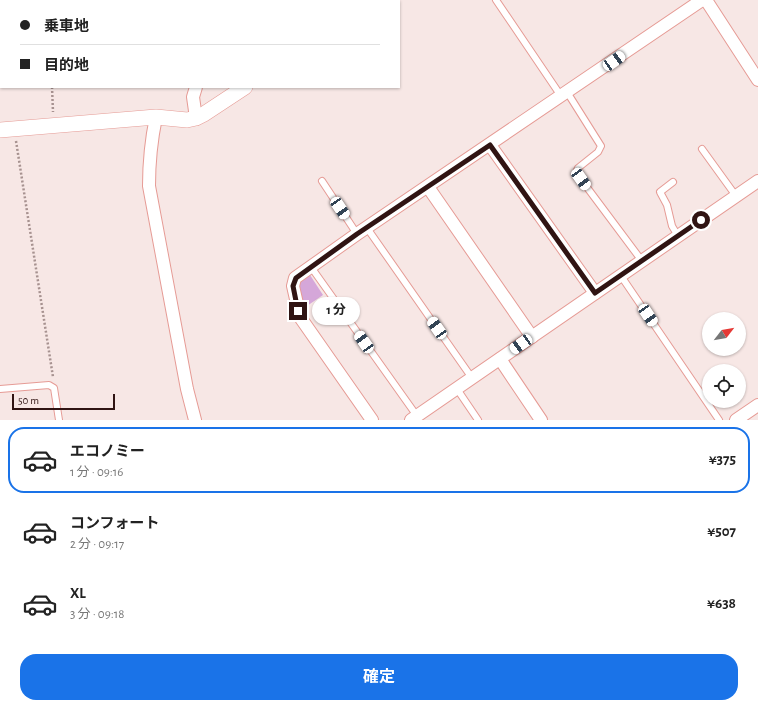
<!DOCTYPE html>
<html lang="ja">
<head>
<meta charset="utf-8">
<style>
	body { margin:0; font-family:"Alegreya Sans","Noto Sans JP",sans-serif; background:#f2f2f2; color:#222; height:100vh; display:flex; flex-direction:column; font-size:15px; white-space:nowrap }
	* { box-sizing:border-box; margin:0 }
	p { font-size:13px; color:#767676 }
	.icon { flex:none; width:22px; height:22px; fill:none; stroke:currentColor; stroke-width:2; stroke-linecap:round; stroke-linejoin:round }
	.map { position:relative; height:420px; overflow:hidden }
	.details { display:flex; flex-direction:column; background:#fff; flex:1 }
	.details>* { flex:none }
	.banner { position:absolute; left:0px; top:0px; width:400px; height:88px; box-shadow:0 1px 3px #0004; display:grid; align-content:center; height:88px; padding:0 20px; background:#fff }
	.needle { width:26px; rotate:59deg }
	.tools { position:absolute; left:702px; top:312px; display:grid; gap:8px }
	.tools a { display:grid; place-items:center; width:44px; height:44px; border-radius:50%; background:#fff; box-shadow:0 1px 3px #0004; font-size:20px }
	.scale { position:absolute; left:12px; bottom:10px; width:103px; box-sizing:border-box; padding-left:4px; border:2px solid #301413; border-top:0; font-size:11px; line-height:14px; white-space:nowrap; color:#301413; -webkit-text-stroke:3px #f7e7e5; paint-order:stroke }
	.end { position:absolute; width:18px; height:18px; margin:-9px; border:5px solid #301413; background:#fff; box-shadow:0 0 0 2px #fff }
	.from { border-radius:50% }
	.bubble { position:absolute; height:28px; border-radius:14px; background:#fff; box-shadow:0 1px 3px #0004; font-size:13px; font-weight:700; line-height:28px; text-align:center }
	.car { position:absolute; width:12px; height:24px; margin:-12px -6px; border-radius:5px; box-shadow:0 0 3px 1px #0007; background:linear-gradient(#fff 24%,#345 0 40%,#fff 0 76%,#345 0 86%,#fff 0) }
	.banner b { display:flex; align-items:center; gap:14px; height:38px; font-size:15px }
	.banner b+b { border-top:1px solid #e0e0e0 }
	.banner i { width:10px; height:10px; background:#222 }
	ul { padding:7px 0 0; list-style:none }
	li { display:flex; align-items:center; gap:12px; height:66px; margin:0 8px 6px; padding:0 12px; border:2px solid transparent; border-radius:16px }
	li div { flex:1 }
	li b { display:block; font-size:15px }
	li em { font-style:normal; font-weight:700 }
	li.current { border-color:#1a73e8 }
	li>.icon { width:36px; height:36px; stroke-width:1.5 }
	.cta { display:flex; gap:8px; margin-top:auto; padding:8px 20px }
	.cta a { flex:1; height:46px; border-radius:16px; background:#1a73e8; color:#fff; font-size:16px; font-weight:700; line-height:46px; text-align:center }
	.map>svg:first-child { display:block }
	.green { fill:#d5a7d9 }
	.lines { fill:none; stroke-linecap:round; stroke-linejoin:round }
	.service-casing { stroke:#e69b95; stroke-width:8 }
	.minor-casing { stroke:#e69b95; stroke-width:14 }
	.tertiary-casing { stroke:#e69b95; stroke-width:16 }
	.path { stroke:#a79290; stroke-width:2.5; stroke-dasharray:2 2; stroke-linecap:butt }
	.service { stroke:#fff; stroke-width:6 }
	.minor { stroke:#fff; stroke-width:12 }
	.tertiary { stroke:#fff; stroke-width:15 }
	.route { stroke:#301413; stroke-width:5 }
</style>
</head>
<body>
<div class="map">
<svg width="758" height="420" viewBox="0 0 758 420">
	<rect width="100%" height="100%" fill="#f7e7e5"/>
	<polygon class="green" points="305,275 310,275 323,295 304,308 296,283"/>
	<g class="lines">
		<g class="service-casing">
			<g id="service">
				<polyline points="496,0 561,96"/>
				<polyline points="567,92 601,146 598,152 578,168 577,170 577,174 642,261"/>
				<polyline points="702,149 736,196"/>
				<polyline points="322,181 357,234"/>
				<polyline points="673,182 660,192 667,205 672,226 678,236"/>
				<polyline points="367,228 472,378"/>
				<polyline points="311,267 417,416"/>
				<polyline points="621,276 719,420"/>
				<polyline points="0,389 49,385 54,388 59,420"/>
				<polyline points="457,389 478,420"/>
			</g>
		</g>
		<g class="minor-casing">
			<g id="minor">
				<polyline points="193,0 193,1"/>
				<polyline points="706,0 758,80"/>
				<polyline points="196,87 193,97 196,118"/>
				<path d="M156,117C151,141 149,162 149,186L187,389L195,420"/>
				<polyline points="490,145 595,293"/>
				<polyline points="428,187 532,337"/>
				<polyline points="500,359 541,420"/>
				<polyline points="372,420 300,317 293,286 295,278 357,234 702,0"/>
				<polyline points="411,420 758,181"/>
				<polyline points="736,420 758,405"/>
			</g>
		</g>
		<g class="tertiary-casing">
			<g id="tertiary">
				<polyline points="370,1 371,0"/>
				<polyline points="0,130 156,117 187,120 196,118 204,114 245,87"/>
			</g>
		</g>
		<g class="path">
			<polyline points="302,0 303,1"/>
			<polyline points="52,87 53,112"/>
			<polyline points="16,141 53,377"/>
		</g>
		<use href="#service" class="service"/>
		<use href="#minor" class="minor"/>
		<use href="#tertiary" class="tertiary"/>
	</g>
	<g class="lines">
		<polyline class="route" points="298,311 293,286 296,278 357,234 490,145 595,293 701,220"/>
	</g>
</svg>
<div class="tools">
<a><svg class="needle" viewBox="-14 -14 28 28"><path d="M0-13l5 13h-10z" fill="#e53935"/><path d="M0 13l5-13h-10z" fill="#767676"/></svg></a>
<a><svg class="icon" aria-label="locate" viewBox="0 0 24 24"><circle cx="12" cy="12" r="6"/><path d="M12 2v4M12 18v4M2 12h4M18 12h4"/></svg></a>
</div>
<div class="scale">50 m</div>
<i class="end from" style="left:701px;top:220px"></i>
<i class="end" style="left:298px;top:311px"></i>
<div class="bubble" style="left:312px;top:297px;width:48px">1 分</div>
<i class="car" style="left:614px;top:61px;rotate:55deg"></i>
<i class="car" style="left:581px;top:179px;rotate:144deg"></i>
<i class="car" style="left:340px;top:208px;rotate:146deg"></i>
<i class="car" style="left:648px;top:315px;rotate:146deg"></i>
<i class="car" style="left:437px;top:328px;rotate:325deg"></i>
<i class="car" style="left:364px;top:342px;rotate:325deg"></i>
<i class="car" style="left:521px;top:344px;rotate:235deg"></i>
<div class="banner">
<b><i class="from"></i>乗車地</b>
<b><i></i>目的地</b>
</div>
</div>
<section class="details">
<ul>
<li class="current"><svg class="icon" aria-label="car" viewBox="0 0 24 24"><path d="M5 17H2v-5l4-1 3-4h7l3 4 3 1v5h-3M9 17h6M6 11h13"/><circle cx="7" cy="17" r="2"/><circle cx="17" cy="17" r="2"/></svg><div><b>エコノミー</b><p>1 分 · 09:16</p></div><em>¥375</em></li>
<li><svg class="icon" aria-label="car" viewBox="0 0 24 24"><path d="M5 17H2v-5l4-1 3-4h7l3 4 3 1v5h-3M9 17h6M6 11h13"/><circle cx="7" cy="17" r="2"/><circle cx="17" cy="17" r="2"/></svg><div><b>コンフォート</b><p>2 分 · 09:17</p></div><em>¥507</em></li>
<li><svg class="icon" aria-label="car" viewBox="0 0 24 24"><path d="M5 17H2v-5l4-1 3-4h7l3 4 3 1v5h-3M9 17h6M6 11h13"/><circle cx="7" cy="17" r="2"/><circle cx="17" cy="17" r="2"/></svg><div><b>XL</b><p>3 分 · 09:18</p></div><em>¥638</em></li>
</ul>
<div class="cta"><a>確定</a></div>
</section>
</body>
</html>
